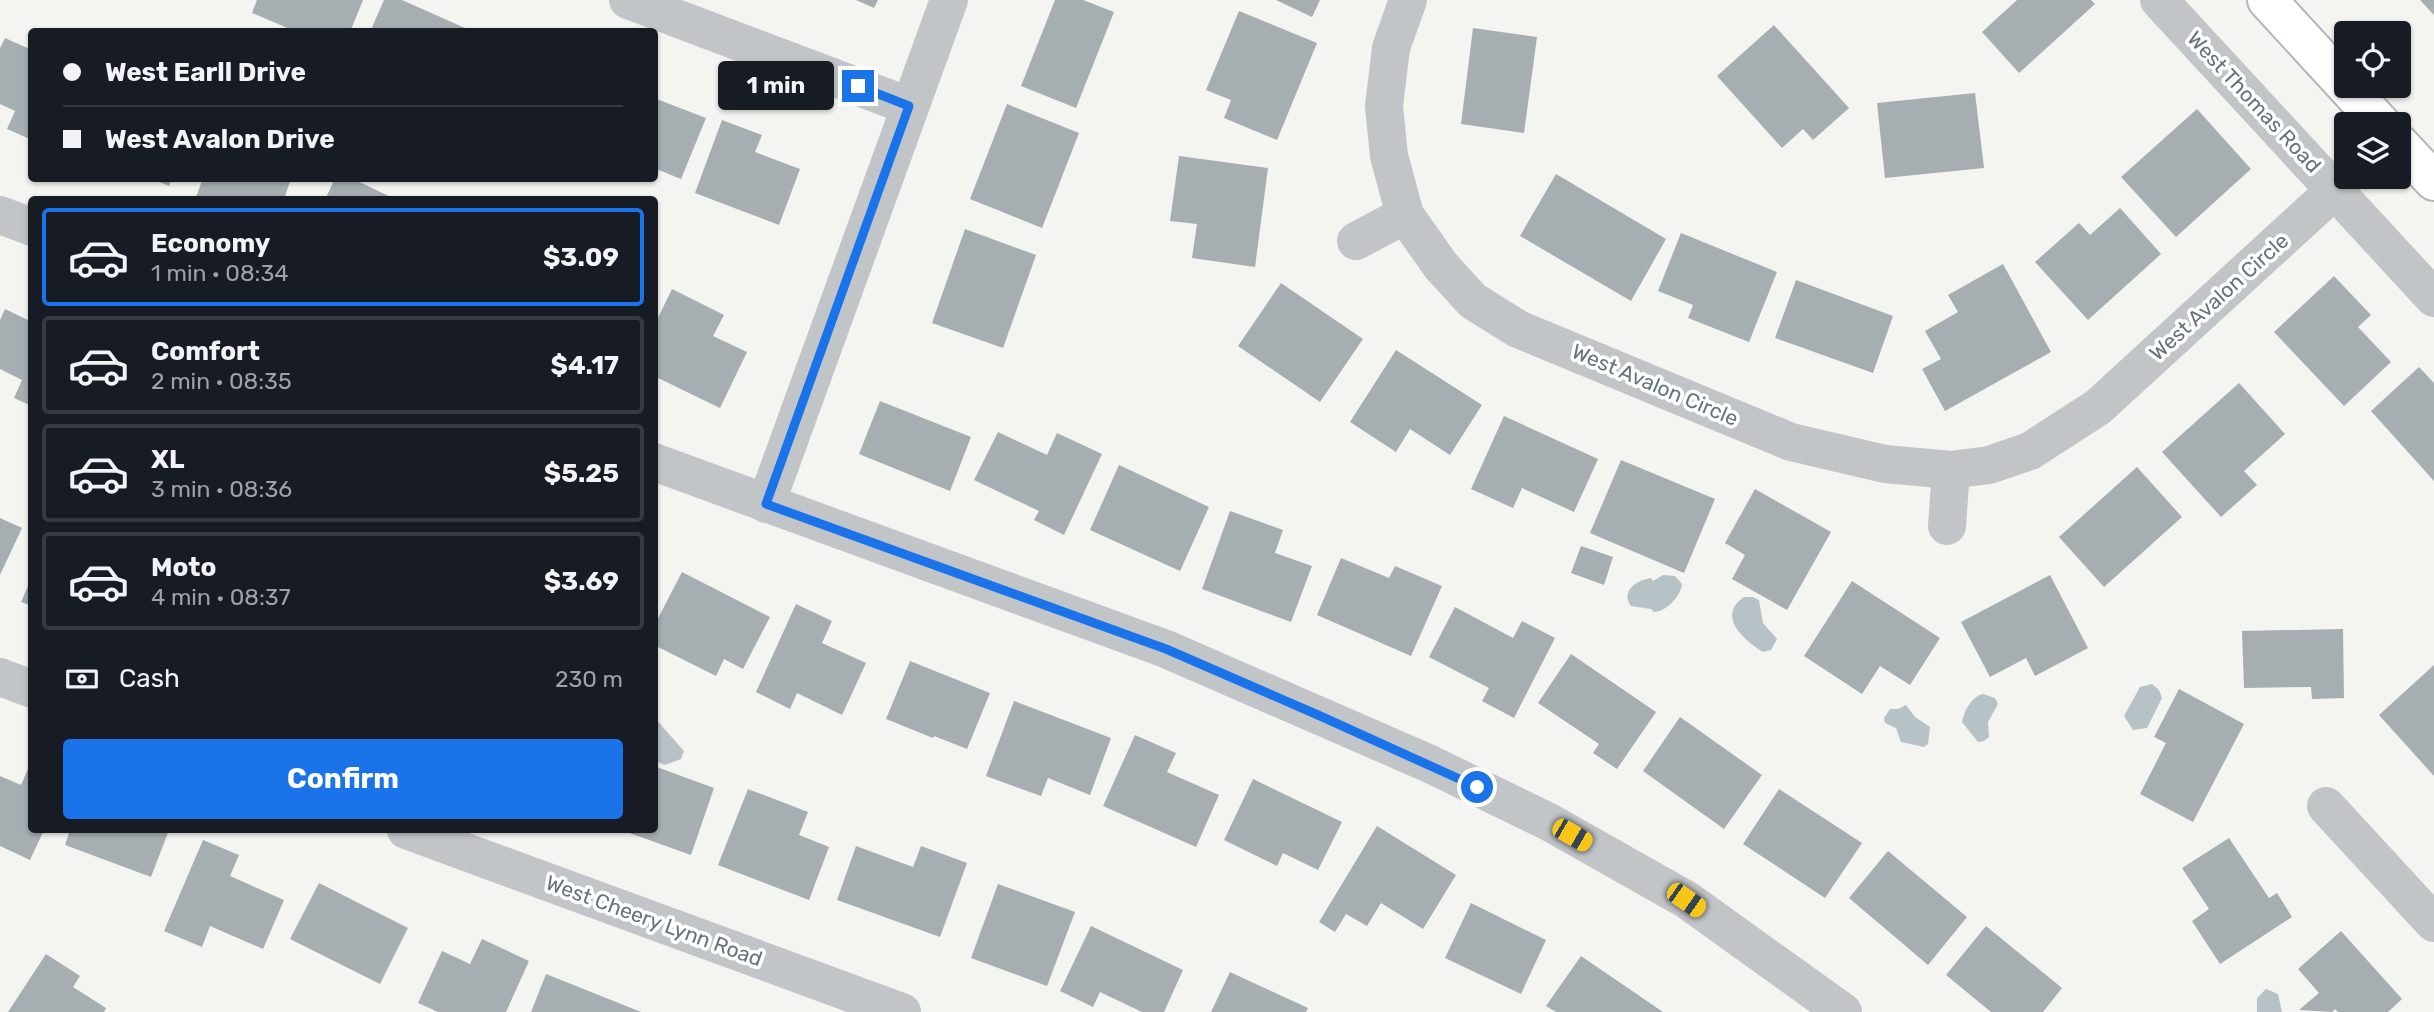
<!DOCTYPE html>
<html lang="en">
<head>
<meta charset="utf-8">
<style>
	body { margin:0; font-family:Rubik,sans-serif; background:#20242c; color:#f1f3f6; height:100vh; display:flex; flex-direction:column; font-size:26px; white-space:nowrap }
	* { box-sizing:border-box; margin:0 }
	p { font-size:23px; color:#9ea1a6 }
	.icon { flex:none; width:38px; height:38px; fill:none; stroke:currentColor; stroke-width:2; stroke-linecap:round; stroke-linejoin:round }
	.map { position:relative; flex:1; overflow:hidden }
	.details { position:absolute; left:28px; top:196px; width:630px; height:637px; display:flex; flex-direction:column; background:#171b24; border-radius:7px; box-shadow:0 2px 5px #0004 }
	.details>* { flex:none }
	.guide { position:absolute; left:28px; top:28px; width:630px; height:154px; border-radius:7px; box-shadow:0 2px 5px #0004; display:grid; align-content:center; height:154px; padding:0 35px; background:#171b24 }
	.fabs { position:absolute; left:2334px; top:21px; display:grid; gap:14px }
	.fabs a { display:grid; place-items:center; width:77px; height:77px; border-radius:7px; background:#171b24; box-shadow:0 2px 5px #0004; font-size:35px }
	.end { position:absolute; width:32px; height:32px; margin:-16px; border:9px solid #1a73e8; background:#fff; box-shadow:0 0 0 4px #fff }
	.from { border-radius:50% }
	.bubble { position:absolute; height:49px; border-radius:7px; background:#171b24; box-shadow:0 2px 5px #0004; font-size:23px; font-weight:700; line-height:49px; text-align:center }
	.car { position:absolute; width:21px; height:42px; margin:-21px -10px; border-radius:9px; box-shadow:0 0 5px 2px #0007; background:linear-gradient(#f5c518 24%,#345 0 40%,#f5c518 0 76%,#345 0 86%,#f5c518 0) }
	.guide b { display:flex; align-items:center; gap:24px; height:66px; font-size:26px }
	.guide b+b { border-top:2px solid #363941 }
	.guide i { width:18px; height:18px; background:#f1f3f6 }
	ul { padding:12px 0 0; list-style:none }
	li { display:flex; align-items:center; gap:21px; height:98px; margin:0 14px 10px; padding:0 21px; border:4px solid #363941; border-radius:7px }
	li div { flex:1 }
	li b { display:block; font-size:26px }
	li em { font-style:normal; font-weight:700 }
	li.selected { border-color:#1a73e8 }
	li>.icon { width:63px; height:63px; stroke-width:1.5 }
	.pay { display:flex; align-items:center; gap:18px; height:77px; padding:0 35px; font-size:26px }
	.pay p { margin-inline-start:auto }
	.action { display:flex; gap:14px; margin-top:auto; padding:14px 35px }
	.action a { flex:1; height:80px; border-radius:7px; background:#1a73e8; color:#fff; font-size:28px; font-weight:700; line-height:80px; text-align:center }
	.map>svg:first-child { display:block }
	.water { fill:#b7c2c6 }
	.building { fill:#a6aeb2 }
	.lines { fill:none; stroke-linecap:round; stroke-linejoin:round }
	.major-casing { stroke:#b2b7ba; stroke-width:42 }
	.minor { stroke:#c2c5c8; stroke-width:38 }
	.major { stroke:#fff; stroke-width:38 }
	.route { stroke:#1a73e8; stroke-width:9 }
	.labels { text-anchor:middle; stroke-width:7; stroke-linejoin:round; paint-order:stroke }
	.street-label { font-size:21px; fill:#647580; stroke:#fff }
</style>
</head>
<body>
<div class="map">
<svg width="2434" height="1012" viewBox="0 0 2434 1012">
	<rect width="100%" height="100%" fill="#f4f4f0"/>
	<g class="water">
		<path d="M1663,575L1675,576L1682,584C1681,596 1666,612 1654,612L1651,609L1631,606C1620,591 1637,580 1651,578L1653,581Z"/>
		<path d="M1744,597H1753L1759,600L1763,623L1777,639L1771,650L1763,652C1744,640 1716,616 1744,597Z"/>
		<polygon points="2152,684 2159,690 2162,698 2147,728 2133,730 2124,716 2140,687"/>
		<path d="M1983,694L1995,698L1998,704L1988,722L1989,737L1984,741L1978,742L1962,722C1964,711 1972,696 1983,694Z"/>
		<polygon points="1906,705 1915,717 1930,727 1928,744 1924,747 1901,742 1896,728 1885,723 1884,718 1890,709 1898,709"/>
		<polygon points="654,717 684,751 681,759 665,765 655,761"/>
		<polygon points="2266,989 2278,994 2282,1012 2257,1012 2257,998"/>
	</g>
	<g class="building">
		<polygon points="257,0 363,0 350,32 297,32 252,13"/>
		<polygon points="384,0 402,0 474,32 370,32"/>
		<polygon points="856,0 878,0 874,8"/>
		<polygon points="1055,0 1083,0 1114,12 1076,108 1021,86"/>
		<polygon points="1276,0 1320,0 1312,17"/>
		<polygon points="2017,0 2091,0 2095,4 2019,73 1982,32"/>
		<polygon points="2420,0 2434,0 2434,15"/>
		<polygon points="1239,11 1317,43 1277,140 1224,118 1231,100 1206,90"/>
		<polygon points="1774,25 1849,108 1813,140 1803,129 1782,148 1717,76"/>
		<polygon points="1473,28 1537,37 1524,133 1461,124"/>
		<polygon points="5,38 32,50 32,140 7,129 15,111 0,104 0,48"/>
		<polygon points="1975,93 1984,168 1885,178 1877,103"/>
		<polygon points="654,98 706,118 681,179 654,168"/>
		<polygon points="1007,104 1079,133 1042,228 970,199"/>
		<polygon points="2197,109 2251,169 2176,237 2121,177"/>
		<polygon points="722,120 762,135 755,152 800,169 779,225 695,193"/>
		<polygon points="1179,156 1268,168 1255,267 1192,258 1197,224 1170,221"/>
		<polygon points="1556,174 1666,239 1631,301 1520,236"/>
		<polygon points="150,178 172,178 169,186"/>
		<polygon points="203,178 291,178 284,200 195,200"/>
		<polygon points="335,178 351,178 397,200 325,200"/>
		<polygon points="2120,208 2161,254 2088,320 2035,262 2079,223 2090,235"/>
		<polygon points="965,229 1036,255 1003,348 932,323"/>
		<polygon points="1681,233 1777,272 1749,342 1688,318 1693,305 1658,291"/>
		<polygon points="2003,264 2051,352 1945,411 1922,369 1941,359 1925,331 1958,312 1948,295"/>
		<polygon points="2334,276 2371,315 2358,327 2391,362 2344,406 2274,332"/>
		<polygon points="1796,280 1893,316 1873,373 1775,338"/>
		<polygon points="1281,283 1363,339 1320,402 1238,346"/>
		<polygon points="672,289 724,315 713,336 747,352 720,408 654,376 654,326"/>
		<polygon points="5,309 32,322 32,406 14,398 22,380 0,369 0,320"/>
		<polygon points="1396,350 1482,405 1450,455 1410,429 1396,452 1350,422"/>
		<polygon points="2419,367 2434,383 2434,481 2371,411"/>
		<polygon points="2239,383 2285,434 2244,471 2257,485 2221,517 2162,452"/>
		<polygon points="880,401 971,437 950,491 859,454"/>
		<polygon points="1504,416 1598,459 1574,512 1522,488 1513,508 1471,489"/>
		<polygon points="998,432 1047,455 1057,433 1102,454 1064,535 1034,520 1039,511 974,480"/>
		<polygon points="1621,460 1715,499 1684,573 1590,533"/>
		<polygon points="1119,465 1209,507 1180,571 1090,530"/>
		<polygon points="2137,467 2182,517 2104,587 2059,537"/>
		<polygon points="1755,489 1831,532 1787,610 1732,579 1745,555 1725,543"/>
		<polygon points="1230,511 1283,530 1275,553 1312,566 1291,622 1202,589"/>
		<polygon points="0,518 22,528 0,575"/>
		<polygon points="1581,546 1613,557 1604,585 1571,573"/>
		<polygon points="1341,558 1389,578 1395,566 1442,586 1411,656 1317,615"/>
		<polygon points="682,572 770,617 743,669 724,659 716,676 654,645 654,626"/>
		<polygon points="2050,575 2088,648 2035,676 2026,658 1990,677 1961,622"/>
		<polygon points="32,577 32,606 21,602"/>
		<polygon points="1852,581 1940,638 1910,685 1880,666 1862,694 1804,656"/>
		<polygon points="796,604 832,621 822,643 866,663 842,715 797,693 790,709 756,692"/>
		<polygon points="1455,607 1513,638 1522,621 1555,638 1514,718 1482,701 1489,688 1429,657"/>
		<polygon points="2343,629 2344,698 2312,699 2311,687 2244,688 2242,631"/>
		<polygon points="1571,654 1656,712 1617,769 1593,753 1599,744 1538,703"/>
		<polygon points="910,661 990,693 967,749 934,736 933,738 886,719"/>
		<polygon points="2434,665 2434,776 2379,715"/>
		<polygon points="2179,689 2244,724 2193,822 2140,794 2166,743 2154,737"/>
		<polygon points="1014,701 1111,738 1090,795 1048,778 1041,796 986,776"/>
		<polygon points="1680,717 1762,775 1724,829 1643,771"/>
		<polygon points="1135,735 1176,753 1167,772 1219,795 1196,847 1103,806"/>
		<polygon points="654,766 714,788 691,855 621,830 654,830"/>
		<polygon points="28,769 32,771 32,830 44,830 30,860 0,846 0,776 21,785"/>
		<polygon points="1253,779 1342,822 1318,870 1283,853 1277,866 1224,840"/>
		<polygon points="748,789 808,812 799,835 829,847 809,900 718,865"/>
		<polygon points="1779,789 1862,843 1825,898 1743,844"/>
		<polygon points="1377,826 1456,875 1423,929 1381,903 1367,926 1346,914 1335,932 1319,922"/>
		<polygon points="70,830 169,830 151,877 65,845"/>
		<polygon points="2229,838 2269,898 2277,893 2292,917 2220,964 2192,921 2209,909 2182,868"/>
		<polygon points="203,840 239,855 230,876 284,900 263,949 210,926 202,947 164,931"/>
		<polygon points="856,846 913,867 921,846 967,863 940,937 837,900"/>
		<polygon points="1888,851 1967,917 1928,965 1849,898"/>
		<polygon points="319,883 408,928 380,984 290,939"/>
		<polygon points="998,884 1075,912 1047,986 971,958"/>
		<polygon points="1471,903 1546,940 1521,994 1445,958"/>
		<polygon points="1091,926 1183,970 1164,1012 1142,1012 1100,992 1093,1007 1060,991"/>
		<polygon points="1986,926 2062,988 2043,1012 1991,1012 1946,975"/>
		<polygon points="2341,931 2402,999 2388,1012 2338,1012 2335,1009 2332,1012 2299,1010 2319,993 2298,969"/>
		<polygon points="482,939 529,961 506,1012 438,1012 418,1003 442,951 470,964"/>
		<polygon points="46,954 80,976 73,987 106,1008 104,1012 8,1012"/>
		<polygon points="1581,956 1663,1012 1556,1012 1546,1006"/>
		<polygon points="1230,972 1308,1008 1306,1012 1211,1012"/>
		<polygon points="546,974 641,1012 531,1012"/>
	</g>
	<g class="lines">
		<g class="major-casing">
			<g id="major">
				<polyline points="2267,0 2381,124"/>
				<polyline points="2399,144 2434,181"/>
			</g>
		</g>
		<g class="minor">
			<polyline points="628,0 909,106"/>
			<polyline points="1408,0 1391,48 1384,106 1389,156 1405,215 1441,266 1473,301 1518,329 1791,442 1885,464 1951,470 1989,465 2030,451 2098,407 2335,190"/>
			<polyline points="2159,0 2434,298"/>
			<polyline points="0,215 32,227"/>
			<polyline points="1356,241 1405,215"/>
			<polyline points="654,462 1166,649 1430,764 1549,822 1687,900 1843,1012"/>
			<polyline points="766,504 949,0"/>
			<polyline points="1947,526 1951,470"/>
			<polyline points="0,677 32,689"/>
			<polyline points="2326,806 2434,923"/>
			<polyline points="406,830 902,1012"/>
		</g>
		<use href="#major" class="major"/>
	</g>
	<g class="lines">
		<polyline class="route" points="858,86 909,106 766,504 1166,649 1318,715 1477,787"/>
	</g>
	<g class="labels">
		<g class="street-label">
			<text transform="translate(2254 102) rotate(47)" y="7">West Thomas Road</text>
			<text transform="translate(2219 297) rotate(-42)" y="7">West Avalon Circle</text>
			<text transform="translate(1655 385) rotate(23)" y="7">West Avalon Circle</text>
			<text transform="translate(654 921) rotate(20)" y="7">West Cheery Lynn Road</text>
		</g>
	</g>
</svg>
<div class="fabs">
<a><svg class="icon" aria-label="locate" viewBox="0 0 24 24"><circle cx="12" cy="12" r="6"/><path d="M12 2v4M12 18v4M2 12h4M18 12h4"/></svg></a>
<a><svg class="icon" aria-label="layers" viewBox="0 0 24 24"><path d="M12 4l9 5-9 5-9-5zM3 14l9 5 9-5"/></svg></a>
</div>
<i class="end from" style="left:1477px;top:787px"></i>
<i class="end" style="left:858px;top:86px"></i>
<div class="bubble" style="left:718px;top:61px;width:116px">1 min</div>
<i class="car" style="left:1572px;top:835px;rotate:120deg"></i>
<i class="car" style="left:1686px;top:900px;rotate:125deg"></i>
<div class="guide">
<b><i class="from"></i>West Earll Drive</b>
<b><i></i>West Avalon Drive</b>
</div>
<section class="details">
<ul>
<li class="selected"><svg class="icon" aria-label="car" viewBox="0 0 24 24"><path d="M5 17H2v-5l4-1 3-4h7l3 4 3 1v5h-3M9 17h6M6 11h13"/><circle cx="7" cy="17" r="2"/><circle cx="17" cy="17" r="2"/></svg><div><b>Economy</b><p>1 min · 08:34</p></div><em>$3.09</em></li>
<li><svg class="icon" aria-label="car" viewBox="0 0 24 24"><path d="M5 17H2v-5l4-1 3-4h7l3 4 3 1v5h-3M9 17h6M6 11h13"/><circle cx="7" cy="17" r="2"/><circle cx="17" cy="17" r="2"/></svg><div><b>Comfort</b><p>2 min · 08:35</p></div><em>$4.17</em></li>
<li><svg class="icon" aria-label="car" viewBox="0 0 24 24"><path d="M5 17H2v-5l4-1 3-4h7l3 4 3 1v5h-3M9 17h6M6 11h13"/><circle cx="7" cy="17" r="2"/><circle cx="17" cy="17" r="2"/></svg><div><b>XL</b><p>3 min · 08:36</p></div><em>$5.25</em></li>
<li><svg class="icon" aria-label="car" viewBox="0 0 24 24"><path d="M5 17H2v-5l4-1 3-4h7l3 4 3 1v5h-3M9 17h6M6 11h13"/><circle cx="7" cy="17" r="2"/><circle cx="17" cy="17" r="2"/></svg><div><b>Moto</b><p>4 min · 08:37</p></div><em>$3.69</em></li>
</ul>
<div class="pay"><svg class="icon" aria-label="cash" viewBox="0 0 24 24"><path d="M3 7h18v10H3z"/><circle cx="12" cy="12" r="2"/></svg>Cash<p>230 m</p></div>
<div class="action"><a>Confirm</a></div>
</section>
</div>
</body>
</html>
